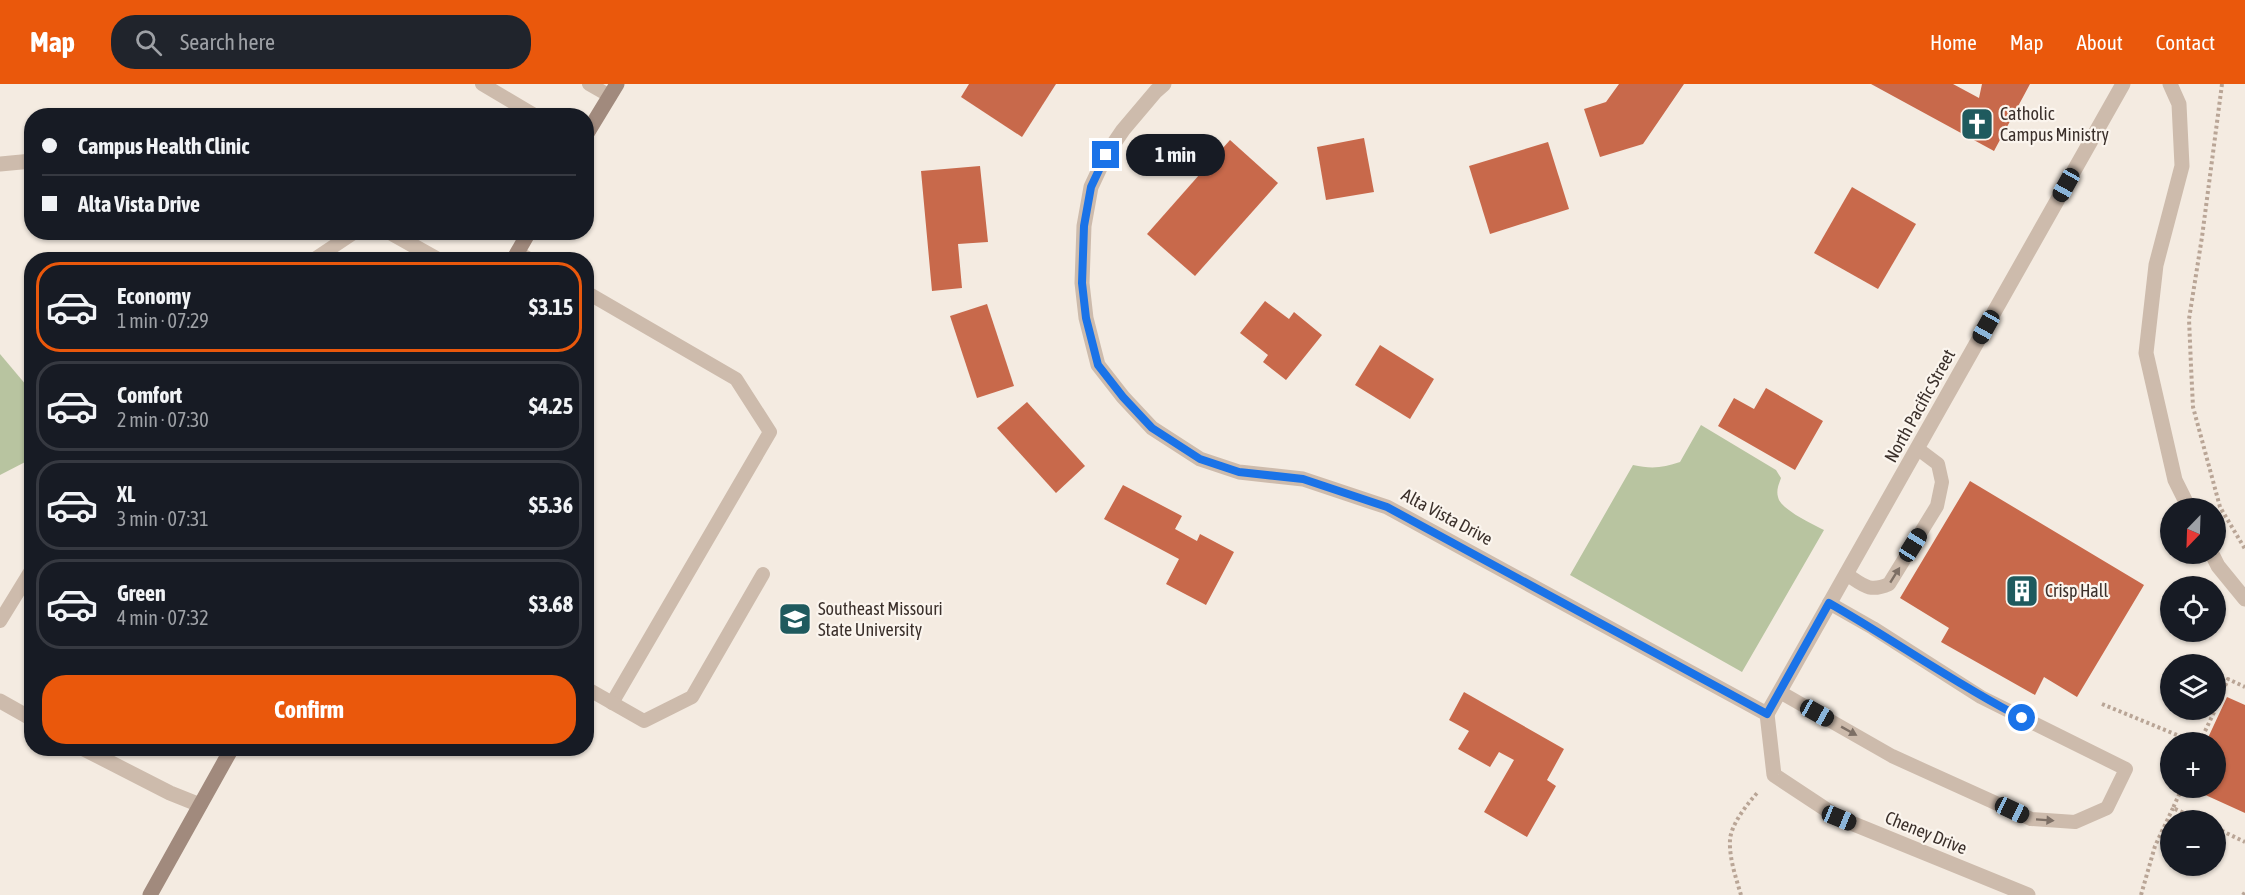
<!DOCTYPE html>
<html lang="en">
<head>
<meta charset="utf-8">
<style>
	body { margin:0; font-family:"Asap Condensed",sans-serif; background:#20242c; color:#f1f3f6; height:100vh; display:flex; flex-direction:column; font-size:22px; white-space:nowrap }
	* { box-sizing:border-box; margin:0 }
	p { font-size:20px; color:#9ea1a6 }
	.icon { flex:none; width:33px; height:33px; fill:none; stroke:currentColor; stroke-width:2; stroke-linecap:round; stroke-linejoin:round }
	.map { position:relative; flex:1; overflow:hidden }
	.drawer { position:absolute; left:24px; top:168px; width:570px; height:504px; display:flex; flex-direction:column; background:#171b24; border-radius:24px; box-shadow:0 2px 4px #0004 }
	.drawer>* { flex:none }
	.guide { position:absolute; left:24px; top:24px; width:570px; height:132px; border-radius:24px; box-shadow:0 2px 4px #0004; display:grid; align-content:center; height:132px; padding:0 18px; background:#171b24 }
	.needle { width:39px; rotate:203deg }
	.fabs { position:absolute; left:2160px; top:414px; display:grid; gap:12px }
	.fabs a { display:grid; place-items:center; width:66px; height:66px; border-radius:50%; background:#171b24; box-shadow:0 2px 4px #0004; font-size:30px }
	.end { position:absolute; width:27px; height:27px; margin:-14px; border:8px solid #1a73e8; background:#fff; box-shadow:0 0 0 3px #fff }
	.from { border-radius:50% }
	.bubble { position:absolute; height:42px; border-radius:21px; background:#171b24; box-shadow:0 2px 4px #0004; font-size:20px; font-weight:700; line-height:42px; text-align:center }
	.car { position:absolute; width:18px; height:36px; margin:-18px -9px; border-radius:8px; box-shadow:0 0 4px 2px #0007; background:linear-gradient(#222 24%,#8ab4d8 0 40%,#222 0 76%,#8ab4d8 0 86%,#222 0) }
	.guide b { display:flex; align-items:center; gap:21px; height:57px; font-size:22px }
	.guide b+b { border-top:2px solid #363941 }
	.guide i { width:15px; height:15px; background:#f1f3f6 }
	ul { padding:10px 0 0; list-style:none }
	li { display:flex; align-items:center; gap:18px; height:90px; margin:0 12px 9px; padding:0 6px; border:3px solid #363941; border-radius:24px }
	li div { flex:1 }
	li b { display:block; font-size:22px }
	li em { font-style:normal; font-weight:700 }
	li.selected { border-color:#ea580c }
	li>.icon { width:54px; height:54px; stroke-width:1.5 }
	.primary-button { display:flex; gap:12px; margin-top:auto; padding:12px 18px }
	.primary-button a { flex:1; height:69px; border-radius:24px; background:#ea580c; color:#fff; font-size:24px; font-weight:700; line-height:69px; text-align:center }
	header { display:flex; align-items:center; gap:36px; box-sizing:border-box; height:84px; padding:0 30px; background:#ea580c; color:#fff }
	header strong { font-size:28px }
	nav { display:flex; gap:33px; margin-inline-start:auto; font-size:21px }
	.search { width:420px; height:54px; background:#20242c; display:flex; align-items:center; gap:15px; box-sizing:border-box; padding:0 21px; border-radius:24px; color:#9ea1a6; font-size:22px }
	.map>svg:first-child { display:block }
	.green { fill:#b8c4a0 }
	.building { fill:#c8694b }
	.lines { fill:none; stroke-linecap:round; stroke-linejoin:round }
	.path { stroke:#b9a596; stroke-width:4; stroke-dasharray:3 3; stroke-linecap:butt }
	.lane { stroke:#cdbbac; stroke-width:14 }
	.street { stroke:#cdbbac; stroke-width:15 }
	.secondary { stroke:#a18a7d; stroke-width:15 }
	.oneway { fill:#7d6f65 }
	.route { stroke:#1a73e8; stroke-width:8 }
	.labels { text-anchor:middle; stroke-width:4.5; stroke-linejoin:round; paint-order:stroke }
	.poi-label { font-size:18px; fill:#3b302b; stroke:#fbf5ee; text-anchor:start }
	.street-label { font-size:18px; fill:#3b302b; stroke:#fbf5ee }
</style>
</head>
<body>
<header>
<strong>Map</strong>
<div class="search"><svg class="icon" aria-label="search" viewBox="0 0 24 24"><circle cx="10" cy="10" r="6"/><path d="M15 15l6 6"/></svg>Search here</div>
<nav><a>Home</a><a>Map</a><a>About</a><a>Contact</a></nav>
</header>
<div class="map">
<svg width="2245" height="811" viewBox="0 0 2245 811">
	<rect width="100%" height="100%" fill="#f4ebe1"/>
	<g class="green">
		<polygon points="0,270 32,308 31,375 0,391"/>
		<path d="M1701,341L1776,386L1781,394C1779,400 1776,406 1778,413C1780,425 1812,440 1824,446L1742,588L1570,491L1633,381C1651,385 1663,384 1680,378Z"/>
	</g>
	<g class="building">
		<polygon points="969,0 1056,0 1022,53 961,13"/>
		<polygon points="1619,0 1684,0 1643,60 1600,73 1584,25 1606,18"/>
		<polygon points="1871,0 1953,0 1979,14 1982,0 2030,0 1994,67"/>
		<polygon points="1364,54 1374,108 1326,116 1317,63"/>
		<polygon points="1230,56 1278,99 1195,192 1147,150"/>
		<polygon points="1548,58 1569,125 1490,150 1469,82"/>
		<polygon points="980,82 988,158 958,160 962,204 932,207 921,87"/>
		<polygon points="1852,103 1916,140 1878,205 1814,169"/>
		<polygon points="1265,217 1289,235 1294,228 1322,251 1286,296 1263,278 1268,271 1240,249"/>
		<polygon points="987,220 1014,302 977,314 950,232"/>
		<polygon points="1380,261 1434,295 1410,335 1355,301"/>
		<polygon points="1766,304 1823,337 1795,386 1718,342 1734,314 1754,325"/>
		<polygon points="1027,318 1085,382 1056,409 997,344"/>
		<polygon points="1970,397 2144,501 2077,613 2044,593 2035,611 1941,558 1949,544 1900,514"/>
		<polygon points="1123,401 1182,432 1175,445 1197,457 1200,450 1234,468 1206,521 1166,500 1179,475 1104,435"/>
		<polygon points="1464,608 1564,665 1547,696 1556,702 1527,753 1484,728 1514,676 1499,668 1490,683 1458,665 1469,647 1449,636"/>
		<polygon points="2227,613 2245,621 2245,729 2190,704 2216,704 2216,658 2206,658"/>
	</g>
	<g class="lines">
		<g class="path">
			<polyline points="2222,0 2202,153 2189,235 2191,282 2193,323 2220,423 2245,465"/>
			<polyline points="2102,620 2194,658"/>
			<polyline points="2216,624 2228,595 2245,603"/>
			<polyline points="2200,658 2215,626"/>
			<polyline points="2182,704 2173,724 2199,736"/>
			<polyline points="2216,744 2245,758"/>
			<path d="M1741,811C1736,794 1729,774 1730,756C1731,740 1748,719 1758,708"/>
			<polyline points="2141,811 2155,762 2173,724"/>
			<polyline points="2243,811 2245,808"/>
		</g>
		<g class="lane">
			<polyline points="482,0 536,32"/>
			<polyline points="589,0 610,12"/>
			<polyline points="517,168 531,176"/>
			<polyline points="313,176 355,148"/>
			<polyline points="586,208 736,295 770,348 612,619"/>
			<path d="M1846,490C1863,501 1869,509 1889,500L1937,422L1942,398L1938,380L1918,365"/>
			<polyline points="0,537 32,485"/>
			<polyline points="586,604 644,637 692,613 763,490"/>
			<polyline points="1780,608 1892,672 2031,735 2075,738 2107,724 2126,685 1981,613 1873,544 1829,519"/>
		</g>
		<g class="street">
			<polyline points="1164,0 1156,7 1123,46 1106,71 1091,103 1084,142 1082,199 1086,234 1098,281 1123,313 1152,344 1200,375 1239,388 1303,395 1387,423 1767,630"/>
			<polyline points="2170,0 2179,20 2182,82 2156,181 2146,269 2175,396 2189,424"/>
			<polyline points="0,80 32,77"/>
			<polyline points="389,148 439,176"/>
			<polyline points="2212,470 2218,482 2245,515"/>
			<polyline points="0,617 32,635"/>
			<polyline points="1767,630 2123,0"/>
			<polyline points="1767,630 1774,691 1839,734 2028,811"/>
			<polyline points="82,664 170,709 200,721"/>
		</g>
		<g class="secondary">
			<polyline points="586,51 617,0"/>
			<polyline points="513,176 529,148"/>
			<polyline points="150,811 232,664"/>
		</g>
	</g>
	<defs><path id="oneway-solid" d="M-6-.8H1V-3.2L6.5 0L1 3.2V.8H-6Z" transform="scale(1.5)"/></defs>
	<g class="oneway">
		<use href="#oneway-solid" transform="translate(1895 491) rotate(-58)"/>
		<use href="#oneway-solid" transform="translate(1849 647) rotate(29)"/>
		<use href="#oneway-solid" transform="translate(2045 736) rotate(4)"/>
	</g>
	<g class="lines">
		<path class="route" d="M1106,71L1091,103L1084,142L1082,199L1086,234L1098,281L1123,313L1152,344L1200,375L1239,388L1303,395L1387,423L1767,630L1829,519C1894,556 1955,600 2022,634"/>
	</g>
	<defs>
		<g id="church-square" transform="scale(1.725)"><rect x="-9" y="-9" width="18" height="18" rx="4" fill="#1f5a5e" stroke="#fbf5ee"/><path d="M-1.2-6h2.4v3.5h3.3v2.4h-3.3V6h-2.4V-.1h-3.3v-2.4h3.3Z" fill="#fff"/></g>
		<g id="building-square" transform="scale(1.725)"><rect x="-9" y="-9" width="18" height="18" rx="4" fill="#1f5a5e" stroke="#fbf5ee"/><path d="M-4-6H4V6H1V3H-1V6H-4ZM-2.5-4.3h1.7v1.8h-1.7ZM.8-4.3h1.7v1.8H.8ZM-2.5-1h1.7V.8h-1.7ZM.8-1h1.7V.8H.8Z" fill="#fff"/></g>
		<g id="university-square" transform="scale(1.725)"><rect x="-9" y="-9" width="18" height="18" rx="4" fill="#1f5a5e" stroke="#fbf5ee"/><path d="M0-5L7-2L0 1L-7-2ZM-4 1L0 2.5L4 1V4Q0 6-4 4Z" fill="#fff"/></g>
	</defs>
	<g fill-rule="evenodd">
		<use href="#church-square" x="1977" y="40"/>
		<use href="#building-square" x="2022" y="507"/>
		<use href="#university-square" x="795" y="535"/>
	</g>
	<g class="labels">
		<g class="poi-label">
			<text x="2000" y="36">Catholic<tspan x="2000" dy="21">Campus Ministry</tspan></text>
			<text x="2045" y="513">Crisp Hall</text>
			<text x="818" y="531">Southeast Missouri<tspan x="818" dy="21">State University</tspan></text>
		</g>
		<g class="street-label">
			<text transform="translate(1920 322) rotate(-61)" y="6">North Pacific Street</text>
			<text transform="translate(1447 433) rotate(28)" y="6">Alta Vista Drive</text>
			<text transform="translate(1926 749) rotate(22)" y="6">Cheney Drive</text>
		</g>
	</g>
</svg>
<div class="fabs">
<a><svg class="needle" viewBox="-14 -14 28 28"><path d="M0-13l5 13h-10z" fill="#e53935"/><path d="M0 13l5-13h-10z" fill="#9ea1a6"/></svg></a>
<a><svg class="icon" aria-label="locate" viewBox="0 0 24 24"><circle cx="12" cy="12" r="6"/><path d="M12 2v4M12 18v4M2 12h4M18 12h4"/></svg></a>
<a><svg class="icon" aria-label="layers" viewBox="0 0 24 24"><path d="M12 4l9 5-9 5-9-5zM3 14l9 5 9-5"/></svg></a>
<a>+</a>
<a>−</a>
</div>
<i class="end from" style="left:2022px;top:634px"></i>
<i class="end" style="left:1106px;top:71px"></i>
<div class="bubble" style="left:1126px;top:50px;width:99px">1 min</div>
<i class="car" style="left:2066px;top:101px;rotate:209deg"></i>
<i class="car" style="left:1986px;top:243px;rotate:209deg"></i>
<i class="car" style="left:1913px;top:461px;rotate:32deg"></i>
<i class="car" style="left:1817px;top:629px;rotate:119deg"></i>
<i class="car" style="left:2012px;top:726px;rotate:115deg"></i>
<i class="car" style="left:1839px;top:734px;rotate:112deg"></i>
<div class="guide">
<b><i class="from"></i>Campus Health Clinic</b>
<b><i></i>Alta Vista Drive</b>
</div>
<section class="drawer">
<ul>
<li class="selected"><svg class="icon" aria-label="car" viewBox="0 0 24 24"><path d="M5 17H2v-5l4-1 3-4h7l3 4 3 1v5h-3M9 17h6M6 11h13"/><circle cx="7" cy="17" r="2"/><circle cx="17" cy="17" r="2"/></svg><div><b>Economy</b><p>1 min · 07:29</p></div><em>$3.15</em></li>
<li><svg class="icon" aria-label="car" viewBox="0 0 24 24"><path d="M5 17H2v-5l4-1 3-4h7l3 4 3 1v5h-3M9 17h6M6 11h13"/><circle cx="7" cy="17" r="2"/><circle cx="17" cy="17" r="2"/></svg><div><b>Comfort</b><p>2 min · 07:30</p></div><em>$4.25</em></li>
<li><svg class="icon" aria-label="car" viewBox="0 0 24 24"><path d="M5 17H2v-5l4-1 3-4h7l3 4 3 1v5h-3M9 17h6M6 11h13"/><circle cx="7" cy="17" r="2"/><circle cx="17" cy="17" r="2"/></svg><div><b>XL</b><p>3 min · 07:31</p></div><em>$5.36</em></li>
<li><svg class="icon" aria-label="car" viewBox="0 0 24 24"><path d="M5 17H2v-5l4-1 3-4h7l3 4 3 1v5h-3M9 17h6M6 11h13"/><circle cx="7" cy="17" r="2"/><circle cx="17" cy="17" r="2"/></svg><div><b>Green</b><p>4 min · 07:32</p></div><em>$3.68</em></li>
</ul>
<div class="primary-button"><a>Confirm</a></div>
</section>
</div>
</body>
</html>
